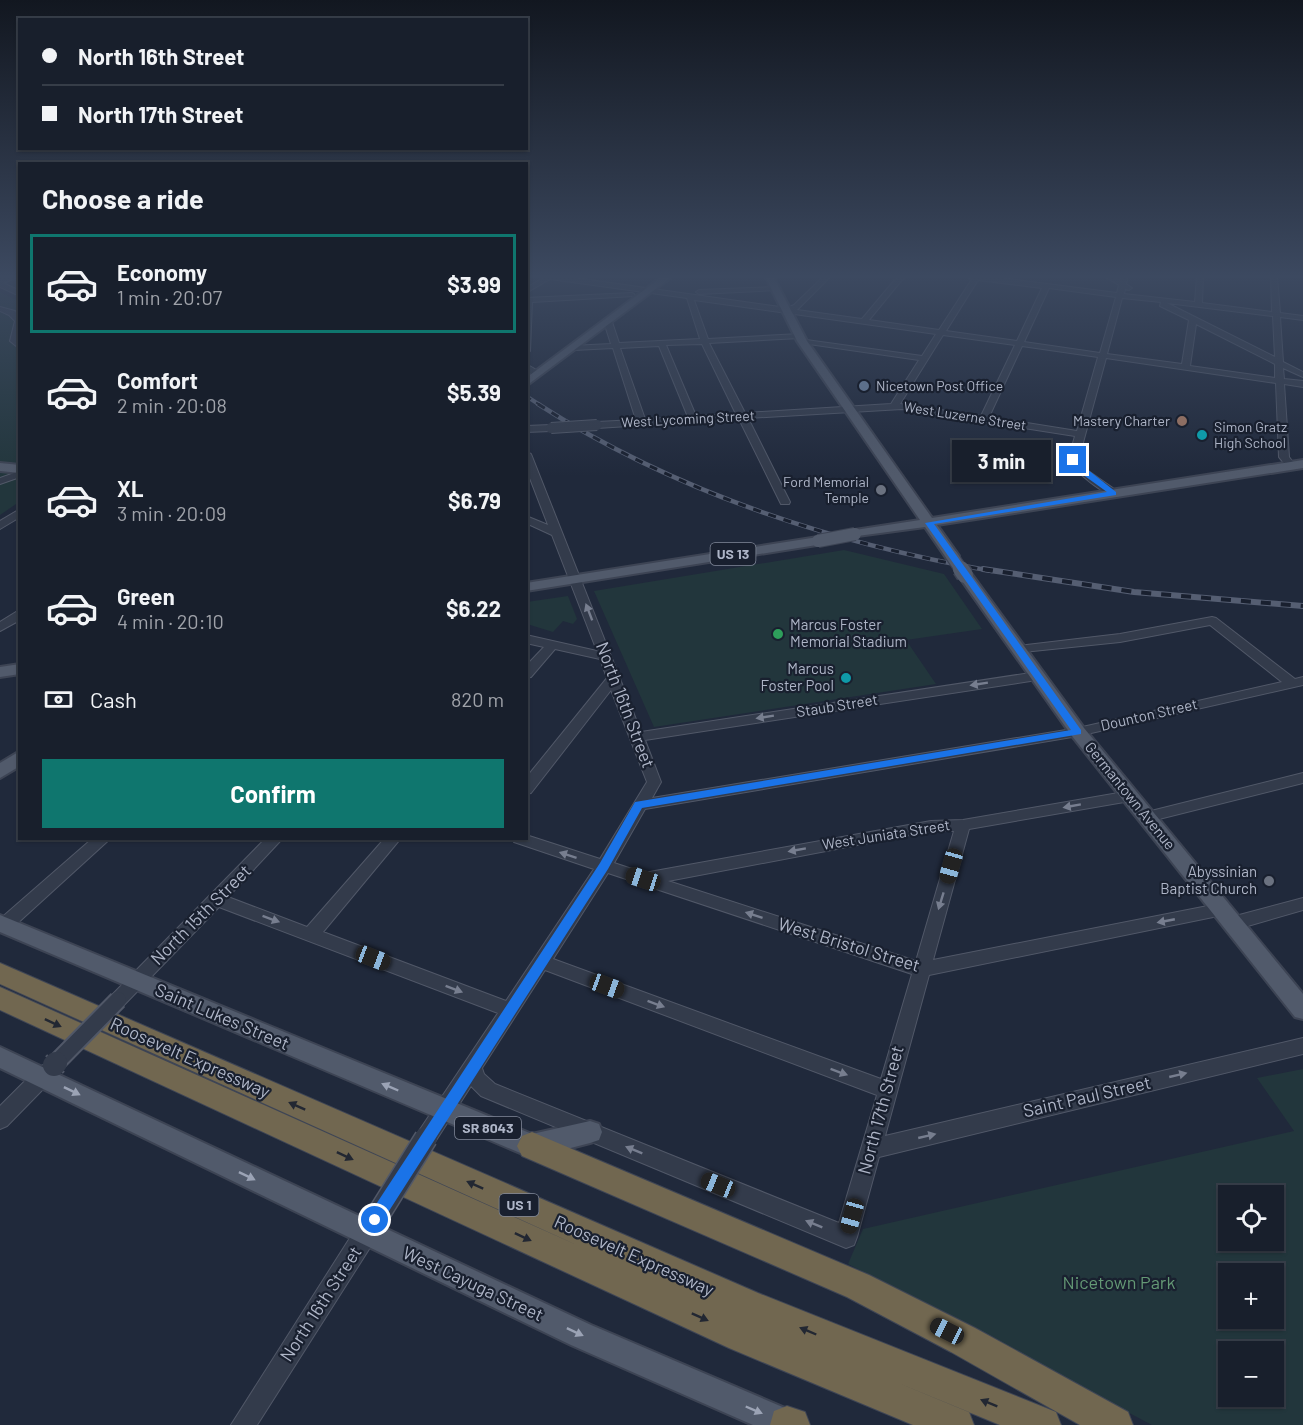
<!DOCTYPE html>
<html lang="en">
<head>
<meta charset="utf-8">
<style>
	body { margin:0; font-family:Barlow,sans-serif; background:#212734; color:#f1f3f6; height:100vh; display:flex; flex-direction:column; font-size:22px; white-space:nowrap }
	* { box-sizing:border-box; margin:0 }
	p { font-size:20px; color:#9fa2a9 }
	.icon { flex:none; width:33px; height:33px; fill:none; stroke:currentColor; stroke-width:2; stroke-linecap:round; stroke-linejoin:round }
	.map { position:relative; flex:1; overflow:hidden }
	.side { position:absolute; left:18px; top:162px; width:510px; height:678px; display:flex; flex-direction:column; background:#181f2c; border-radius:0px; box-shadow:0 2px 4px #0004,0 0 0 2px #363d48 }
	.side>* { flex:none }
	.guide { position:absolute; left:18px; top:18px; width:510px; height:132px; border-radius:0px; box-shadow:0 2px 4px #0004,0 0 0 2px #363d48; display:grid; align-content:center; height:132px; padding:0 24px; background:#181f2c }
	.buttons { position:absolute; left:1218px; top:1185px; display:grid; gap:12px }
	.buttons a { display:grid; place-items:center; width:66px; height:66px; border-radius:0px; background:#181f2c; box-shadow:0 2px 4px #0004,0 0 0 2px #363d48; font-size:30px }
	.end { position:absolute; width:27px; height:27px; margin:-14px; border:8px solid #1a73e8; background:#fff; box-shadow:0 0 0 3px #fff }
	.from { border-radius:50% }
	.bubble { position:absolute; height:42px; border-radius:0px; background:#181f2c; box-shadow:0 2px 4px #0004,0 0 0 2px #363d48; font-size:20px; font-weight:700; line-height:42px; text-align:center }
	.car { position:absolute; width:18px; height:36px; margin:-18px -9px; border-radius:8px; box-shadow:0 0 4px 2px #0007; background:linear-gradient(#222 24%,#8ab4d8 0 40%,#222 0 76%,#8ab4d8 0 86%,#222 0) }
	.guide b { display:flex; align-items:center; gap:21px; height:57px; font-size:22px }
	.guide b+b { border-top:2px solid #363d48 }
	.guide i { width:15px; height:15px; background:#f1f3f6 }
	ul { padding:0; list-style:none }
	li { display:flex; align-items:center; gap:18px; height:99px; margin:0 12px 9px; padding:0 12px; border:3px solid transparent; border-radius:0px }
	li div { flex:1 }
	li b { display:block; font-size:22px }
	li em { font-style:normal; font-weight:700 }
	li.selected { border-color:#0f766e }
	li>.icon { width:54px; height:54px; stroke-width:1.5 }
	h2 { padding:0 24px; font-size:27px; line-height:72px }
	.pay { display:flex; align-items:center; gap:15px; height:66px; padding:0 24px; font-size:22px }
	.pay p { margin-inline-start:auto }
	.button { display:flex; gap:12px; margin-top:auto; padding:12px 24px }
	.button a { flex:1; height:69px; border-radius:0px; background:#0f766e; color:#fff; font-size:24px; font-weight:700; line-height:69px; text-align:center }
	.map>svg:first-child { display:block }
	.green { fill:#22363c; fill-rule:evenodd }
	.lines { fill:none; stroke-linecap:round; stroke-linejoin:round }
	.minor-casing { stroke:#515868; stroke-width:2 }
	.major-casing { stroke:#3d4454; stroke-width:4 }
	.highway-casing { stroke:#3e4555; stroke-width:2 }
	.minor { fill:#333b4b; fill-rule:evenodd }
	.major { fill:#515a6b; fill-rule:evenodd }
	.highway { fill:#716750; fill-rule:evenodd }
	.rail-far2-casing { stroke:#555e72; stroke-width:4 }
	.rail-far1-casing { stroke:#555e72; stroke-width:4.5 }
	.rail-casing { stroke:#555e72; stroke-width:6 }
	.rail-far2 { stroke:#19202f; stroke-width:2; stroke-dasharray:6; stroke-linecap:butt }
	.rail-far1 { stroke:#19202f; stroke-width:3; stroke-dasharray:8; stroke-linecap:butt }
	.rail { stroke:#19202f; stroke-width:4; stroke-dasharray:10; stroke-linecap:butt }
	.minor-bridge-far2-casing { stroke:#515868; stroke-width:12; stroke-linecap:butt }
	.minor-bridge-far1-casing { stroke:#515868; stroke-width:20; stroke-linecap:butt }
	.minor-bridge-casing { stroke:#515868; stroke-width:25; stroke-linecap:butt }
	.major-bridge-far1-casing { stroke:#3d4454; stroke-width:14; stroke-linecap:butt }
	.major-bridge-casing { stroke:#3d4454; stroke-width:19; stroke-linecap:butt }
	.minor-bridge-far2 { stroke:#333b4b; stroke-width:10 }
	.minor-bridge-far1 { stroke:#333b4b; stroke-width:16 }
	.minor-bridge { stroke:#333b4b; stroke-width:22 }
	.major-bridge-far1 { stroke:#515a6b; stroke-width:12 }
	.major-bridge { stroke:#515a6b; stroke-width:16 }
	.oneway { fill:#777e8f }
	.oneway2 { fill:#222732 }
	.oneway3 { fill:#9ba3b5 }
	.route { fill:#1a73e8 }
	.service-dot { fill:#5c6f8a; stroke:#19202f; stroke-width:2 }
	.education-dot { fill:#8d6e63; stroke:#19202f; stroke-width:2 }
	.culture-dot { fill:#0f9aa8; stroke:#19202f; stroke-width:2 }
	.worship-dot { fill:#6b7280; stroke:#19202f; stroke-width:2 }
	.leisure-dot { fill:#2e9e5b; stroke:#19202f; stroke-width:2 }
	.labels { text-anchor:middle; stroke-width:4.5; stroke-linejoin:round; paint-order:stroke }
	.far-poi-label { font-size:14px; fill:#aeb5c7; stroke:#19202f; text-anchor:start }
	.far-street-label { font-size:14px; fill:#aeb5c7; stroke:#19202f }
	.shield { fill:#19202f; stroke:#818899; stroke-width:1.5 }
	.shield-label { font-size:14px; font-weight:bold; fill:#aeb5c7 }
	.poi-label { font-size:15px; fill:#aeb5c7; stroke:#19202f; text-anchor:end }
	.street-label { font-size:15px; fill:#aeb5c7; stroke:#19202f }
	.near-street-label { font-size:18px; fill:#aeb5c7; stroke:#19202f }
	.near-park-label { font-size:18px; fill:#649975; stroke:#19202f }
</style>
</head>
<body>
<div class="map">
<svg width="1303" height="1425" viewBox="0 0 1303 1425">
	<rect width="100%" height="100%" fill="#20293b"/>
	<g class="green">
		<polygon points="0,292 20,302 19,502 0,515"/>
		<polygon points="844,550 944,574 982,629 906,640 936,684 654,727 594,591"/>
		<polygon points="568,596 577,619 573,624 563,621 553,632 527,624 527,602"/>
		<path d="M1303,1069V1425H1152L848,1264L863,1229L1294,1131L1257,1078ZM1228,1196H1274V1240H1228ZM1228,1274H1274V1318H1228ZM1228,1352H1274V1396H1228Z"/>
	</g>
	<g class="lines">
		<g class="minor-casing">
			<g id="minor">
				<polygon points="9,276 20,276 3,283 20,291 20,296 0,287 0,280"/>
				<path d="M541,276H561L787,308L794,305L824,276H831L797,310L862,319L898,276H905L869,320L939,330L972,279L963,276H986L1117,293L1119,285L1104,276H1113L1120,281L1122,276H1128L1126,284L1132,288L1129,290L1125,289L1124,294L1195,302L1197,276H1203L1202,303L1272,312L1271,276H1277L1280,313L1303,316V320L1280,317L1283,362L1303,372V377L1283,368L1284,379L1303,381V387L1284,384L1289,457L1296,466L1288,468L1279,457L1276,383L1106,358L1078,461L1084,468L1117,491V495C1104,497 1076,471 1068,461L1075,436L902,409L748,418L790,502L789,504H781L739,419L597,428L592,425L597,422L636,420L613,348L574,350L570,348L571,346L611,344L604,322L608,320L612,322L619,343L700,339L687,298L550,279L526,293V288L543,278ZM978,280L1042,288L1017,341L946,331ZM1049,288L1116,297L1100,353L1024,342ZM1122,298L1161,302L1160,306L1189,320L1182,364L1107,354ZM694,300L936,334L922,356L799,339V343H802L919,360L891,404L745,413L709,343L800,338L804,336L800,334L708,339ZM1167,303L1273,316L1275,357ZM1196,324L1275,364V378L1190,366ZM943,335L1015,345L981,416L900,404ZM702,344L736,414L696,416L666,345ZM659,346L688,417L645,419L620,348ZM1022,346L1098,357L1077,431L989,417Z"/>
				<polygon points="776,287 778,290 699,294 696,292 699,290"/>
				<polygon points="632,293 634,294 634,296 532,302 530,351 526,353 526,298"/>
				<polygon points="0,307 15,311 20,317 20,349 10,341 15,321 9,315 0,311"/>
				<polygon points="526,364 540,372 540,376 534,376 526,370"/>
				<polygon points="526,426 551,425 556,428 551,431 526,432"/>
				<path d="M526,451L531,454L641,732L1037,672L1043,676L1037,680L645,740L661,782L652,798L1078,728L1282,682L1210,625L1120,642L1014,653L1012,650L1018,646L1120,634L1212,617L1216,618L1295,679L1303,677V685L1078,736L645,809L614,863L644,873L931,821L963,820L1130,791L1135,792L1137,796L1135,800L1130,801L969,829L933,960L1223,903L1229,904L1231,909L1229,914L1223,915L929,975L885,1136L1303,1038V1054L879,1157L857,1237L854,1245L846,1248L481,1096L471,1086L433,1145L426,1147L419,1145L416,1138L419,1131L498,1013L219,907L124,1005L118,1008L112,1005L109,1000L112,995L266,838H283L228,897L307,927L385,838H401L323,932L506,1001L594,869L514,842L512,838H526V835L600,859L647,782L611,690L531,793L526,794V778L607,678L600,659L555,649L531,677L526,678V666L544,647L526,643V635L597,651L552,535L526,523V516L548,525L526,468ZM931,831H954L916,961L668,881ZM608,873L912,974L881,1079L553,959ZM545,970L877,1095L839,1223L495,1084L484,1074L482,1068Z"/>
				<polygon points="20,471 20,477 0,484 0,478"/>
				<polygon points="20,509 20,517 0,529 0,521"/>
				<polygon points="16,612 20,612 20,620 0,631 0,622"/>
				<polygon points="1303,773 1303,783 1147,822 1142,821 1139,817 1142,813 1147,812"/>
				<polygon points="93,838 111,838 10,930 0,930 0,919"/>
				<polygon points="1303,898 1303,910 1234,930 1228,928 1226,923 1228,918"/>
				<polygon points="46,1064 53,1067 56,1073 53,1079 7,1126 0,1129 0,1106 39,1067"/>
				<polygon points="370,1216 378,1219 381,1227 378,1235 257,1425 231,1425 362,1219"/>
			</g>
		</g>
		<g class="major-casing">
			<g id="major">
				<polygon points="663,276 673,276 526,386 526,378"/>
				<polygon points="765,276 773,276 807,341 932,518 1303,460 1303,468 937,525 959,556 952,560 947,559 925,527 850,537 850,531 855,530 920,520 797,341"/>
				<polygon points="0,463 20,465 20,473 0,471"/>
				<polygon points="818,537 823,538 823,544 526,591 526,583"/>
				<polygon points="965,571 970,572 1084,728 1303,994 1303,1019 1295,1017 1072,736 958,575"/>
				<polygon points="20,664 20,674 0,677 0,667"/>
				<polygon points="20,751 20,766 0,778 0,763"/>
				<polygon points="0,915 532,1134 590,1121 599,1124 602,1132 599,1140 590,1143 532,1158 0,932"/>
				<polygon points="0,1047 591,1325 799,1414 803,1425 753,1425 571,1345 0,1068"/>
			</g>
		</g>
		<g class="highway-casing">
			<g id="highway">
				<polygon points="0,963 758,1293 1056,1412 1061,1425 1000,1425 891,1380 969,1412 974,1425 913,1425 729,1348 0,1010 0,987 579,1246 0,984"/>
				<polygon points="532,1132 869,1275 975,1328 1128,1412 1133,1425 1080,1425 951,1352 847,1297 522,1156 517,1146 522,1136"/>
				<polygon points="787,1406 805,1412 810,1425 770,1425 774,1411"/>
			</g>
		</g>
		<use href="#minor" class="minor"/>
		<use href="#major" class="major"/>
		<use href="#highway" class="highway"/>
		<g class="rail-far2-casing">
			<polyline id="rail-far2" points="526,396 540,405"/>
		</g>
		<g class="rail-far1-casing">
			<path id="rail-far1" d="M538,404C675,492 831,543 992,571"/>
		</g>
		<g class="rail-casing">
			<polyline id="rail" points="983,569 1134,592 1303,606"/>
		</g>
		<use href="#rail-far2" class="rail-far2"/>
		<use href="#rail-far1" class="rail-far1"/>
		<use href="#rail" class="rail"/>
		<g class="minor-bridge-far2-casing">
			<polyline id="minor-bridge-far2" points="551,428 597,425"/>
		</g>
		<g class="minor-bridge-far1-casing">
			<polyline id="minor-bridge-far1" points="54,1065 118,1000"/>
		</g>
		<g class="minor-bridge-casing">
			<g id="minor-bridge">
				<polyline points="54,1065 56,1063"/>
				<polyline points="375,1220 426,1138"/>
			</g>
		</g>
		<g class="major-bridge-far1-casing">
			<g id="major-bridge-far1">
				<polyline points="818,541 855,534"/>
				<polyline points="952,556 962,571"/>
			</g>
		</g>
		<g class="major-bridge-casing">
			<polyline id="major-bridge" points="961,569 965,575"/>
		</g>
		<use href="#minor-bridge-far2" class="minor-bridge-far2"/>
		<use href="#minor-bridge-far1" class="minor-bridge-far1"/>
		<use href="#minor-bridge" class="minor-bridge"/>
		<use href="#major-bridge-far1" class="major-bridge-far1"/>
		<use href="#major-bridge" class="major-bridge"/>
	</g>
	<defs><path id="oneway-solid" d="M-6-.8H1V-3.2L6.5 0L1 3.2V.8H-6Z" transform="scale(1.5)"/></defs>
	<g class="oneway">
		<use href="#oneway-solid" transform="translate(589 612) rotate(-111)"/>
		<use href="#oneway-solid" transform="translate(979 684) rotate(171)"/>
		<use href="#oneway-solid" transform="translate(765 717) rotate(171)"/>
		<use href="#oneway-solid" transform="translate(1072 806) rotate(170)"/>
		<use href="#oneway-solid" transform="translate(797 850) rotate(170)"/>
		<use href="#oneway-solid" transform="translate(568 855) rotate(-162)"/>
		<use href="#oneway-solid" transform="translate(941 901) rotate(107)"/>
		<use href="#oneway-solid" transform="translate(754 915) rotate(-162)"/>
		<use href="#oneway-solid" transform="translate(271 919) rotate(20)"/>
		<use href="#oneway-solid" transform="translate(1166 921) rotate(169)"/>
		<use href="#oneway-solid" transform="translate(454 989) rotate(21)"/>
		<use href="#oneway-solid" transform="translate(656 1004) rotate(20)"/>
		<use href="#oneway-solid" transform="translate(839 1072) rotate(20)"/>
		<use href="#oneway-solid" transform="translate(1178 1075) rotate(-13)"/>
		<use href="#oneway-solid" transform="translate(927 1136) rotate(-13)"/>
		<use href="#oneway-solid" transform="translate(634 1150) rotate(-158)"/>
		<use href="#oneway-solid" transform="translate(814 1224) rotate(-158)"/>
	</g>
	<g class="oneway2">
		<use href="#oneway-solid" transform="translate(53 1023) rotate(25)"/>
		<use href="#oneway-solid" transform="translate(297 1106) rotate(-156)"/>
		<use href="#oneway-solid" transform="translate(345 1156) rotate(25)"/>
		<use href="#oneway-solid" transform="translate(475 1185) rotate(-156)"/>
		<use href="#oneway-solid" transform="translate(523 1237) rotate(25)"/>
		<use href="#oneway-solid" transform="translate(700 1317) rotate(24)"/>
		<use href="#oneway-solid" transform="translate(808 1331) rotate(-157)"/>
		<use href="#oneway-solid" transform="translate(989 1403) rotate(-158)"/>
	</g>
	<g class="oneway3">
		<use href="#oneway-solid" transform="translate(390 1087) rotate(-157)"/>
		<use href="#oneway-solid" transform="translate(72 1091) rotate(26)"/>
		<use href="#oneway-solid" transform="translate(247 1176) rotate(26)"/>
		<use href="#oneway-solid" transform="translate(575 1332) rotate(25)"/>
		<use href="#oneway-solid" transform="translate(754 1410) rotate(23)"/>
	</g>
	<linearGradient id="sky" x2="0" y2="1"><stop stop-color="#121720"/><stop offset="0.58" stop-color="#3c4960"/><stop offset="1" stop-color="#3c4960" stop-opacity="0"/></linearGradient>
	<rect width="1303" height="476" fill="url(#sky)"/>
	<polygon class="route" points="1073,458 1116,492 1116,495 934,524 1081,730 1081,734 642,808 608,869 380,1225 375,1228 369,1225 367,1220 369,1215 600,863 635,802 1071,730 925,523 1107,492 1082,474 1070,460"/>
	<circle class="service-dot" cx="864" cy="386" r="6"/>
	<circle class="education-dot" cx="1182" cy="421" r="6"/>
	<g class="culture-dot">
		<circle cx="1202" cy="435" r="6"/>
		<circle cx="846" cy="678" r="6"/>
	</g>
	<g class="worship-dot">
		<circle cx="881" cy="490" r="6"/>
		<circle cx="1269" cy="881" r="6"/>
	</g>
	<circle class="leisure-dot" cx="778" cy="634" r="6"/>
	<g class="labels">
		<g class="far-poi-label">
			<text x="876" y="391">Nicetown Post Office</text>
			<text x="1170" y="426" text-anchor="end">Mastery Charter</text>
			<text x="1214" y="432">Simon Gratz<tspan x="1214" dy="16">High School</tspan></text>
			<text x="869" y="487" text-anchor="end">Ford Memorial<tspan x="869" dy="16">Temple</tspan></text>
		</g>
		<g class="far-street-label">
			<text transform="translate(965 416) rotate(9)" y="5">West Luzerne Street</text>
			<text transform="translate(688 419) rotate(-3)" y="5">West Lycoming Street</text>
		</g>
		<g class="shield">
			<rect x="710.5" y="543" width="45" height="22" rx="4.5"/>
			<rect x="455" y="1117" width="66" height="22" rx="4.5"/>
			<rect x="499.5" y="1194" width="39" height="22" rx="4.5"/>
		</g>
		<g class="shield-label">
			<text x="733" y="559">US 13</text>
			<text x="488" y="1133">SR 8043</text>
			<text x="519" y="1210">US 1</text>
		</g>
		<g class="poi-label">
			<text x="790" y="630" text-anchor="start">Marcus Foster<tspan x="790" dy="17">Memorial Stadium</tspan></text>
			<text x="834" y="674">Marcus<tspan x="834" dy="17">Foster Pool</tspan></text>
			<text x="1257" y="877">Abyssinian<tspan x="1257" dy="17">Baptist Church</tspan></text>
		</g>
		<g class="street-label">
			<text transform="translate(837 706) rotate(-9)" y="5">Staub Street</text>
			<text transform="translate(1149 715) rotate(-13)" y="5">Dounton Street</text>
			<text transform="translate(1130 796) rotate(51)" y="5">Germantown Avenue</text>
			<text transform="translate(886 835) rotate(-9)" y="5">West Juniata Street</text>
		</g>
		<g class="near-street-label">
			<text transform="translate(625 705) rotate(69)" y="6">North 16th Street</text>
			<text transform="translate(201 915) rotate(-45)" y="6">North 15th Street</text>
			<text transform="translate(849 945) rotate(17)" y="6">West Bristol Street</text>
			<text transform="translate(222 1017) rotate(23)" y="6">Saint Lukes Street</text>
			<text transform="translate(190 1058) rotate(24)" y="6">Roosevelt Expressway</text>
			<text transform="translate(1087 1097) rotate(-13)" y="6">Saint Paul Street</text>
			<text transform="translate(881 1110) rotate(-75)" y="6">North 17th Street</text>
			<text transform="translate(634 1256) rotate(24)" y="6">Roosevelt Expressway</text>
			<text transform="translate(473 1284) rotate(25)" y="6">West Cayuga Street</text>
			<text transform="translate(321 1304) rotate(-57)" y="6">North 16th Street</text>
		</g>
		<g class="near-park-label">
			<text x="1119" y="1289">Nicetown Park</text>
		</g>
	</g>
</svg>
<div class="buttons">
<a><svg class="icon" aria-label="locate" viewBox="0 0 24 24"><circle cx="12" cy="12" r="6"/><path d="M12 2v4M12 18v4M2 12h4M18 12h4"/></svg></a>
<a>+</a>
<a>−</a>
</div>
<i class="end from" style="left:375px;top:1220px"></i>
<i class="end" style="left:1073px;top:460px"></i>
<div class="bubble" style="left:952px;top:440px;width:99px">3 min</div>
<i class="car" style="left:951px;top:866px;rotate:196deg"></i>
<i class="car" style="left:643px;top:879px;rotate:288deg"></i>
<i class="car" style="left:373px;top:958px;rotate:111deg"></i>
<i class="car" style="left:607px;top:986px;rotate:110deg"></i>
<i class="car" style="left:718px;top:1185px;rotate:292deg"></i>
<i class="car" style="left:852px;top:1216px;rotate:196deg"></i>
<i class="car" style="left:947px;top:1331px;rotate:297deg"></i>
<div class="guide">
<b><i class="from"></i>North 16th Street</b>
<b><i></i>North 17th Street</b>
</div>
<section class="side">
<h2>Choose a ride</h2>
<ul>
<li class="selected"><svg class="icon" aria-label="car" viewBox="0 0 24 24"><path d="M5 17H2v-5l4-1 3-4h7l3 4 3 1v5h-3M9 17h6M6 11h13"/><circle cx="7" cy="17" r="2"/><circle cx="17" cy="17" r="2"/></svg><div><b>Economy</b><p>1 min · 20:07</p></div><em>$3.99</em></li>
<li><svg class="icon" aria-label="car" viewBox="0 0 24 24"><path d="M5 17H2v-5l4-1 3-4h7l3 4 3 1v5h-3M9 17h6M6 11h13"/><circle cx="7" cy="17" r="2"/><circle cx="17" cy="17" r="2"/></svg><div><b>Comfort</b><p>2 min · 20:08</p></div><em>$5.39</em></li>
<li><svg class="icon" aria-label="car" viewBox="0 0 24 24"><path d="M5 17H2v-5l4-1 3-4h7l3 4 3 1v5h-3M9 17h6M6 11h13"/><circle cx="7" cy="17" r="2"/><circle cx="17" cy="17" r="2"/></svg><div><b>XL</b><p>3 min · 20:09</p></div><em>$6.79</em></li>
<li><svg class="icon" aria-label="car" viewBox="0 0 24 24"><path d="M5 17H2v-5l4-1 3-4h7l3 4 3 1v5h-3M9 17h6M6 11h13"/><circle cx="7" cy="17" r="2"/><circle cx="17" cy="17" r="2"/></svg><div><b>Green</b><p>4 min · 20:10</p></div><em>$6.22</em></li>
</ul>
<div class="pay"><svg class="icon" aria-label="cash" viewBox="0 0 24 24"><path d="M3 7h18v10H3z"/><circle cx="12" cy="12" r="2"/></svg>Cash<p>820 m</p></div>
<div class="button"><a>Confirm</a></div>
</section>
</div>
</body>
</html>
